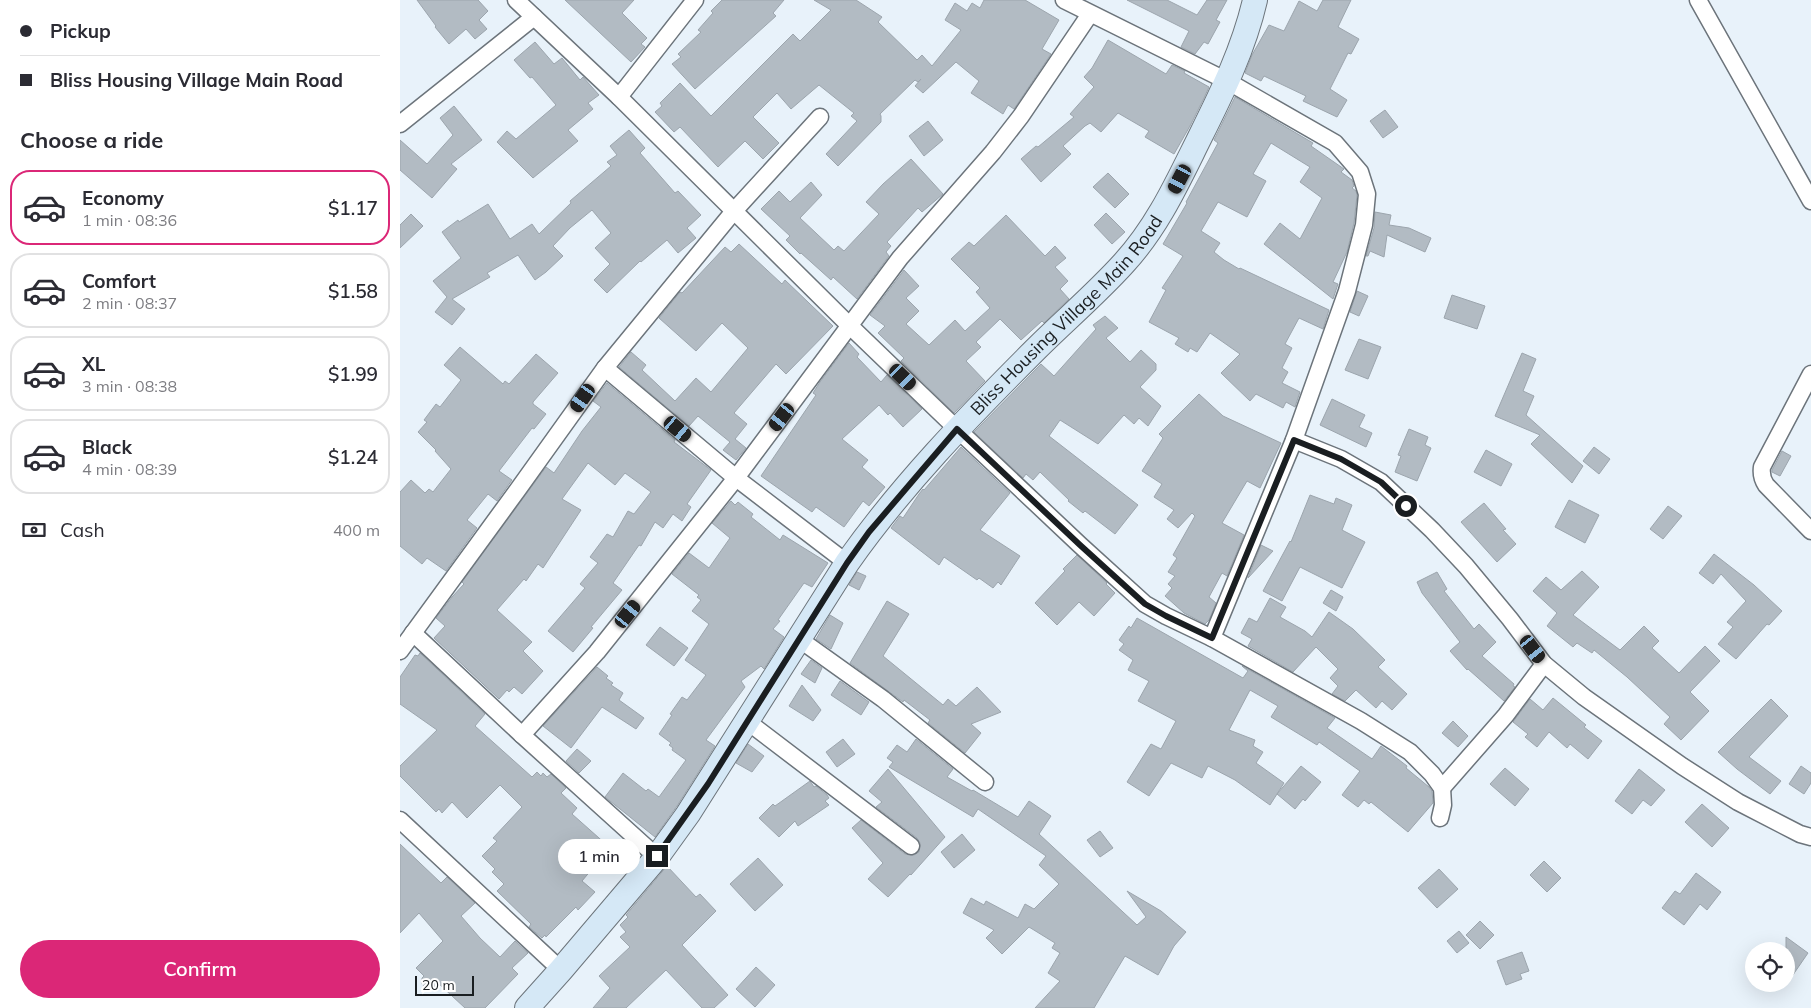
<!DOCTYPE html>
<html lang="en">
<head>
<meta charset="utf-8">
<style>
	body { margin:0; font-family:Mulish,sans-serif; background:#f7f7f7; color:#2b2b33; height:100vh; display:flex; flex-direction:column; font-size:19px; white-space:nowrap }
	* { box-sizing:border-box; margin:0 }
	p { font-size:16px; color:#7c7c81 }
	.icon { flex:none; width:28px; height:28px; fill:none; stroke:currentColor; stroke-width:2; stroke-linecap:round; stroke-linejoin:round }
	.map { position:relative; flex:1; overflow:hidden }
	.side { display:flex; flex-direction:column; background:#fff; width:400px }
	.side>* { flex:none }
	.guide { display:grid; align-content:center; height:110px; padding:0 20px; background:#fff }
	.tools { position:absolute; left:1345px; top:942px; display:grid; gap:10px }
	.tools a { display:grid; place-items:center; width:50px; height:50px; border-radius:50%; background:#fff; box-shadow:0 5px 20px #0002; font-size:25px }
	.scale { position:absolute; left:15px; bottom:12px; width:59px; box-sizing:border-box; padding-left:5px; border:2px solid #1a1e21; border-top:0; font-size:14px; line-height:18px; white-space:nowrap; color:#1a1e21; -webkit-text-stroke:4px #fff; paint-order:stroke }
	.end { position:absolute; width:22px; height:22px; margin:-11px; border:6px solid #1a1e21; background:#fff; box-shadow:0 0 0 2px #fff }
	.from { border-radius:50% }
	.bubble { position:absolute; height:35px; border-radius:18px; background:#fff; box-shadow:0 5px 20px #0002; font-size:16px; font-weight:600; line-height:35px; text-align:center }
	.car { position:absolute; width:15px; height:30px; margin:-15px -8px; border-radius:6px; box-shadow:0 0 4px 1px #0007; background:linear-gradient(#222 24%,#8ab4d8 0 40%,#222 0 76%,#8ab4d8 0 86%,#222 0) }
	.guide b { display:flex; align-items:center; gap:18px; height:48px; font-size:19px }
	.guide b+b { border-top:1px solid #e1e1e2 }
	.guide i { width:12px; height:12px; background:#2b2b33 }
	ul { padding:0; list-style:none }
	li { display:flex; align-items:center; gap:15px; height:75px; margin:0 10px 8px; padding:0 10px; border:2px solid #e1e1e2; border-radius:20px }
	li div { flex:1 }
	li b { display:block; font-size:19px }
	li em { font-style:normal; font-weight:600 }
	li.on { border-color:#db2777 }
	li>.icon { width:45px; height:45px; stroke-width:1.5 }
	h2 { padding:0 20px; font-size:22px; line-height:60px }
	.pay { display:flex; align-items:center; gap:12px; height:55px; padding:0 20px; font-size:19px }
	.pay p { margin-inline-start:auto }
	.cta { display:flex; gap:10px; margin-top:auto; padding:10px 20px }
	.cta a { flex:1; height:58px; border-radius:30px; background:#db2777; color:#fff; font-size:20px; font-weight:600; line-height:58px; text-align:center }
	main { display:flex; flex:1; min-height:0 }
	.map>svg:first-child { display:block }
	.building { fill:#b2bbc3; stroke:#9ca5ad }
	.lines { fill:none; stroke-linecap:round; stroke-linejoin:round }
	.street-casing { stroke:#6c747b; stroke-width:19 }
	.secondary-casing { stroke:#6c747b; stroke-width:26 }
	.street { stroke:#fff; stroke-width:16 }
	.secondary { stroke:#d5e8f6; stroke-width:24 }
	.route { stroke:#1a1e21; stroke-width:6 }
	.labels { text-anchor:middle; stroke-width:4; stroke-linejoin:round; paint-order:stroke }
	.street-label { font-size:18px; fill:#1a1e21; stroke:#fff }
</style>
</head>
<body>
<main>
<section class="side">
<div class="guide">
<b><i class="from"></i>Pickup</b>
<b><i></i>Bliss Housing Village Main Road</b>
</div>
<h2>Choose a ride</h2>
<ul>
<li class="on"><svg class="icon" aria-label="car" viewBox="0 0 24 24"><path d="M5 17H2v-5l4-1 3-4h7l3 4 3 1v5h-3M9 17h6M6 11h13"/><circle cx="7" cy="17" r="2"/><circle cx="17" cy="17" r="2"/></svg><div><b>Economy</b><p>1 min · 08:36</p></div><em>$1.17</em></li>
<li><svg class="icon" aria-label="car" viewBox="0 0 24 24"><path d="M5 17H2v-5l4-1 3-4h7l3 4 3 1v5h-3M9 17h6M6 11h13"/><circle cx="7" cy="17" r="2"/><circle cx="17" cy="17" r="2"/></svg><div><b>Comfort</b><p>2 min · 08:37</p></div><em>$1.58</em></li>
<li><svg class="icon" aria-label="car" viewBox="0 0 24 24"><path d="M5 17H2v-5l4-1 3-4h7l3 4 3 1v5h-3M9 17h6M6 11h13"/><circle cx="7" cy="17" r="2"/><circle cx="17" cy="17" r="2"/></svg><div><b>XL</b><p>3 min · 08:38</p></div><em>$1.99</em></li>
<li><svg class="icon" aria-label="car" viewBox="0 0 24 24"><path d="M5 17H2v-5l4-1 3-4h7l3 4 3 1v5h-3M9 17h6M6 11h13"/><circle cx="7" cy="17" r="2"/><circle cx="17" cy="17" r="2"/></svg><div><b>Black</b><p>4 min · 08:39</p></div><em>$1.24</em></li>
</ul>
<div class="pay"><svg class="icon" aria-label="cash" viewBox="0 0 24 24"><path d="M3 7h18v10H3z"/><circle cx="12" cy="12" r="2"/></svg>Cash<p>400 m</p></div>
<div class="cta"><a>Confirm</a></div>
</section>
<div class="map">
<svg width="1411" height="1008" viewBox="0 0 1411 1008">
	<rect width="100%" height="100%" fill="#e8f2fa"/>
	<g class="building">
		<polygon points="17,0 78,0 88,11 79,20 87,29 75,39 66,29 49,44 35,27 36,26"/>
		<polygon points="165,0 234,0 222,13 247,38 241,44 245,47 231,62"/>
		<polygon points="322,0 384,0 373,13 376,16 295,89 272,64 281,57 278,54 301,32 298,30 313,13 311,11"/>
		<polygon points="414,0 456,0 482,17 478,22 517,60 522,55 532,66 561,30 545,20 555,3 567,11 572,3 580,8 584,0 625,0 659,20 642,49 651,54 614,109 608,105 603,114 571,93 579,81 556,62 523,93 515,86 521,79 518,82 515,80 480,114 481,116 481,122 438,166 426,154 457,121 451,116 454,113 419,85 391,109 377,93 353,117 379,143 363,159 345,141 318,167 280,127 274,132 255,112 262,106 260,103 280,83 311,116 393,34 400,41 431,10"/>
		<polygon points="727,0 767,0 797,15 807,0 827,0 816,20 820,22 808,44 804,42 795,54 781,47 789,31"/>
		<polygon points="923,0 951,0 938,27 959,39 951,54 948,53 930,89 947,100 937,117 903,101 906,96 864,76 861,81 845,73 852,55 869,25 884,31 899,1 917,11"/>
		<polygon points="708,40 766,74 772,65 785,71 784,73 809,87 804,98 790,126 774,154 745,137 749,131 718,113 701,132 690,123 685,126 663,146 671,154 641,182 621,159 636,146 638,147 674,117 670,114 694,87 684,77 692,68"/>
		<polygon points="135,42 154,64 162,58 180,80 183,77 199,95 188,103 193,109 168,130 178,141 133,178 97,142 107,131 116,139 156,105 132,77 130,78 114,60"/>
		<polygon points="835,97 913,143 911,146 944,169 941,172 952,180 954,186 952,188 956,191 957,195 954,223 947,252 933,282 938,284 933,299 864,244 880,223 900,239 922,198 900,182 910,167 871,143 853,174 866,181 847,217 818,202 801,231 820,243 814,252 824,260 839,269 840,268 929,310 923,329 899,318 885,344 892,348 882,368 888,372 882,383 900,392 895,407 886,402 883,408 856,394 850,401 821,373 840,354 810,333 797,352 790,348 788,352 775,344 779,338 749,322 766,290 762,288 783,256 763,244 787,203 786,202 818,143 814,140"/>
		<polygon points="54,106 82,140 51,164 57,169 32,198 0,170 0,140 27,164 53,135 40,118"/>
		<polygon points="985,110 998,127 983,138 970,121"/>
		<polygon points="528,121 543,140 524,156 509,136"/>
		<polygon points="229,130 245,148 240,153 275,193 278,191 301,215 287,228 296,238 278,253 267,240 241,262 240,261 207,293 194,280 210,264 195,248 211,233 192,210 170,228 153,246 163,256 146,272 135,280 118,255 87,273 90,277 52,299 65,309 52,325 35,312 47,297 33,281 61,258 42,232 58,220 59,222 88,204 110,239 132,224 139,234 171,203 170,201 211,166 207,162 217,155 210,146"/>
		<polygon points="511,159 543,194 522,212 518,208 487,242 491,246 486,252 489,256 457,299 433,277 431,280 401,253 400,254 386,240 390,236 361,209 379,191 390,202 411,182 422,195 400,218 434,250 438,246 444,251 479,214 466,202 483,184"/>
		<polygon points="708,173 729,194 715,208 693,187"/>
		<polygon points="975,212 991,215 989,225 1009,228 1031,238 1025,252 987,235 984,257 970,251 968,256 966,256 974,228"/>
		<polygon points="706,213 725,232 712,244 694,225"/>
		<polygon points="11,214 23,226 0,248 0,225"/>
		<polygon points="606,215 645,256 655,246 666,258 655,267 668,281 660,289 669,299 644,323 642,321 621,340 600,319 576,342 581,347 566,361 585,381 554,413 501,361 504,358 478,333 485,326 470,315 504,270 519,286 506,298 519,311 506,324 529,345 555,320 565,331 590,308 576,292 580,288 551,259 569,242 574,246"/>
		<polygon points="339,244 382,284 385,280 433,326 386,374 376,364 334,413 347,424 335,439 346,448 336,460 323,450 330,442 298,416 289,426 219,367 231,352 246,365 242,370 275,401 296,378 311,392 348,348 322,323 296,351 259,318 280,292 282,293 325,247 331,252"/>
		<polygon points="957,291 968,296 959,316 950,312"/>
		<polygon points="1052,295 1085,306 1077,329 1044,318"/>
		<polygon points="705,316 718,328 706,338 730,362 741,350 756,364 756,370 740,387 761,406 748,426 739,418 734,424 724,415 698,444 660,420 649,436 738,505 715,534 685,511 683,513 668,501 669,500 640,472 633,480 626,474 623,478 574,432 641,364 654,376 696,329 693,325"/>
		<polygon points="959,339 981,347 968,379 945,370"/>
		<polygon points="449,343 459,354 457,357 481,382 487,375 522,409 503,427 490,413 488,415 479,405 442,439 468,460 462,467 485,487 469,506 463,501 444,527 416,507 412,512 361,476 416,395 413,393 420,382"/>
		<polygon points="60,347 103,384 105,381 109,384 136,354 158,373 133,402 133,404 146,414 134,429 132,428 99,471 112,480 97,501 88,494 67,520 77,528 46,571 27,558 22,564 0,546 0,492 11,480 25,493 29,489 33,492 51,469 35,451 36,450 18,432 27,422 24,420 36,404 40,407 61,380 44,365"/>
		<polygon points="1122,353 1136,359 1123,391 1134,396 1126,415 1183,466 1172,483 1131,444 1140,435 1095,416"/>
		<polygon points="207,383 275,440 274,442 311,470 287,504 291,507 282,521 273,514 263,528 255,522 241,546 239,545 213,583 222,590 191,627 193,628 173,652 148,631 185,588 180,584 198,563 190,557 207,534 213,537 228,511 234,514 251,492 225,473 215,485 188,463 162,499 181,510 143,568 138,564 126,581 124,579 97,610 132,642 123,651 143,671 122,694 114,687 109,692 107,690 99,699 34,638 45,626 36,618 52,597 64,584 62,582 146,467 154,473 182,431 201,407 193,401"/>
		<polygon points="799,394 823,416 881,443 860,488 847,481 822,523 844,535 827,576 822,573 809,597 816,603 809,620 805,624 784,613 765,596 772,588 768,584 775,576 768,572 777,558 773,555 795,516 792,513 778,528 767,519 774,510 754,497 762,484 742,471 763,438 759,434"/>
		<polygon points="932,399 965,415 959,427 972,433 966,447 920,425"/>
		<polygon points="1009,429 1028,437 1025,445 1031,448 1017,481 995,472 1001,456 998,455"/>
		<polygon points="561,447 610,493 580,530 620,556 601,585 598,582 593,588 579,578 577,580 544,557 539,565 491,528 500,516 503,518 519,494 523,489 524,490"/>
		<polygon points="1194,447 1210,459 1199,474 1183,461"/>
		<polygon points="1086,450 1112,464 1101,486 1074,472"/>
		<polygon points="1382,451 1391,456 1380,476 1372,472 1372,470"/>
		<polygon points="910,495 934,504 936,498 952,505 942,530 965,542 942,588 900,567 882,601 863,591 890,541 891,542"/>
		<polygon points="1169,500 1199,515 1185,543 1155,527"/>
		<polygon points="331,501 335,505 338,502 353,514 351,517 380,540 383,535 428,563 412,587 404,583 378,620 380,621 373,629 384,637 364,669 361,666 341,681 345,687 306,740 315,746 277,806 255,837 205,797 223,773 246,791 248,789 259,797 286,760 272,750 273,748 269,745 271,743 259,734 272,715 270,714 282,697 287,700 306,675 285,660 309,624 292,611 301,600 297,597 299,595 272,574 289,553 309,568 330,538 312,523"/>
		<polygon points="1084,503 1106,529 1103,530 1116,544 1097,562 1061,522"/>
		<polygon points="1268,506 1282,516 1263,539 1250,529"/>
		<polygon points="861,545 873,551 848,578"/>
		<polygon points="1314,554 1354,585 1382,611 1369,625 1367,624 1336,659 1318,644 1333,627 1327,622 1346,601 1321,574 1313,584 1299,573"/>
		<polygon points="677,555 707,583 706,584 715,593 694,616 679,602 657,625 635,603 665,571 663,569"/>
		<polygon points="1182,571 1199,587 1173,615 1220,650 1244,626 1259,641 1252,648 1279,673 1305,646 1320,661 1290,692 1309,711 1281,740 1264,724 1270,717 1227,677 1194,650 1192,653 1177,643 1173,647 1147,626 1157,613 1133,591 1146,577 1161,590"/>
		<polygon points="457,572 466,576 459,590 449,585"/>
		<polygon points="1037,572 1047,589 1044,591 1074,629 1079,624 1096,642 1082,656 1114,684 1113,686 1115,687 1104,701 1068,669 1067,670 1050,651 1060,642 1022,593 1017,582"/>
		<polygon points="931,590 943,597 936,611 923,603"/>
		<polygon points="870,598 886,607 880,617 905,631 912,637 929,612 953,629 985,660 978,667 1007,694 992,710 982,701 976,708 956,690 945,701 932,694 938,686 930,678 938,669 916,647 893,672 848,646 852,639 841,633 849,618 857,622"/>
		<polygon points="487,601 509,614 483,656 543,705 548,699 556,706 577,687 601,712 571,724 581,733 565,753 528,723 530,720 504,700 503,702 450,663"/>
		<polygon points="430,615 443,623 431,649 416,639"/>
		<polygon points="737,618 843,678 848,671 842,666 935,718 927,728 972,759 981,746 1007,766 1006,768 1029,787 1032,791 1033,803 1008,832 971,802 969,804 964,800 958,807 942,795 960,771 919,742 917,745 871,717 878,706 850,690 829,730 855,740 853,746 863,752 856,763 884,783 870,805 835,780 808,766 802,778 771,763 749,796 727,782 751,744 761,749 776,721 738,701 749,681 728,670 733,660 719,650 724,644 719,640 729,626 731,628"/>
		<polygon points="260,627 288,648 274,666 246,645"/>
		<polygon points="20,653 85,714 75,726 132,777 137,772 141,776 143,773 147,777 151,774 166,788 161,793 177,808 172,814 208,846 195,861 197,863 182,881 195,892 178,910 176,907 146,937 145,935 142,938 129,927 131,924 97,891 104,884 92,872 95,869 82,856 97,841 93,838 122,807 100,785 67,818 52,802 42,813 39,809 36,812 0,776 0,766 37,730 0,704 0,677 15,655 18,656"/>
		<polygon points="411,660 422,668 415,683 401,674"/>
		<polygon points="197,667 208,676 206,678 213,683 211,685 223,693 219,700 244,718 236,729 202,707 171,748 143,726"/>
		<polygon points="440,681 469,702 461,715 431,695"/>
		<polygon points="402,685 421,710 413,721 389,706"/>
		<polygon points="1153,698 1186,725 1184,727 1202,741 1188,759 1170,744 1167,748 1149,732 1137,747 1125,737 1128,734 1113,722 1130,699 1143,710"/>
		<polygon points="1371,699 1388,716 1349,757 1381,781 1370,794 1337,769 1318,752"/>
		<polygon points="1053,721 1068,736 1058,747 1042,733"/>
		<polygon points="443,739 455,754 437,767 426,752"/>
		<polygon points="516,739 553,769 547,777 572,791 573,790 618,817 629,801 651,816 639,834 737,925 746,917 727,891 761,911 786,932 774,946 758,975 725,956 694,1008 635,1008 660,981 648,973 660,953 652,948 655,943 629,927 602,954 586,938 594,930 563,913 571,898 584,905 586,901 618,918 625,904 634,909 659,884 639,865 646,856 578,809 573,817 489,767 493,762 487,758 497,745 507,752"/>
		<polygon points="348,744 364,756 352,772 336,763"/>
		<polygon points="177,749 191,761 179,773 166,761"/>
		<polygon points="901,766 921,782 905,801 903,799 895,809 877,794"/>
		<polygon points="1401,766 1411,773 1411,783 1404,794 1389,784"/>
		<polygon points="1105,768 1129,789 1115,806 1090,784"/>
		<polygon points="488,769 545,837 511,875 510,874 488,897 468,879 483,863 452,828 461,820 505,854 514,855 519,852 520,843 517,838 476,807 482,802 469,791"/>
		<polygon points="1239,769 1265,790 1251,806 1243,800 1232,814 1215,801"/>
		<polygon points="410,781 414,787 416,786 427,795 429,798 425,801 429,805 398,826 395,821 379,837 359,818 373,804 375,806"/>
		<polygon points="1302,804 1329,828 1312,847 1285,822"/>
		<polygon points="700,831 713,848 700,857 687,840"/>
		<polygon points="562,834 575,850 554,868 541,852"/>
		<polygon points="0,844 41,883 47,877 75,903 61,916 80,938 100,957 115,941 128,953 112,968 118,974 85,1008 65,1008 38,983 29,992 22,984 22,978 24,976 16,968 43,941 19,913 0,933"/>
		<polygon points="358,858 383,885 355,911 330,884"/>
		<polygon points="1144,861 1161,878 1147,892 1130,875"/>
		<polygon points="267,866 296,897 300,894 316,911 282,945 328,995 314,1008 302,1008 266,970 226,1008 193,1008 210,988 199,976 230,947 220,937 226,932 220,925 228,917 226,915"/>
		<polygon points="1039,869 1058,889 1037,908 1018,888"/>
		<polygon points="1296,873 1321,892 1307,910 1300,904 1284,925 1262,908 1275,891 1280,894"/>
		<polygon points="1080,921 1094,935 1080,949 1066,935"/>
		<polygon points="1059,931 1069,943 1057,953 1047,941"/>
		<polygon points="1386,937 1408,953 1386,985"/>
		<polygon points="1122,952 1129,971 1120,974 1122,979 1106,985 1097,961"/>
		<polygon points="356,967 375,985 355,1007 336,989"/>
	</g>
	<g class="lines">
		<g class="street-casing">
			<g id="street">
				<polyline points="116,0 219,97 450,326 557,429 680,545 745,604 766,616 812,638 961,721 1010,752 1032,774 1042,788 1043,805 1040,818"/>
				<polyline points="664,0 827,81 935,143 960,172 967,194 964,225 947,291 894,440 812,638"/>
				<polyline points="1298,0 1411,201"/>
				<polyline points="219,97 295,0"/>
				<polyline points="0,124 134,17"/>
				<polyline points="205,368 336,478 447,563"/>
				<path d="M1411,374L1362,467C1361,474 1362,479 1366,485L1411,531"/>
				<polyline points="894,440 941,459 981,482 1032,530 1066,566 1110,619 1144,664 1184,697 1282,766 1338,802 1400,834 1411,837"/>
				<polyline points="13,633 122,735 257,857"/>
				<polyline points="399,639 483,699 585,782"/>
				<polyline points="0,651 119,488 205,368 334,211 420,117"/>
				<polyline points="348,722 511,846"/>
				<polyline points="122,735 197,652 336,478 500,258 593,152 621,116 690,14"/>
				<polyline points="1042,788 1106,715 1144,664"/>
				<polyline points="0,820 161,970"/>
			</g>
		</g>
		<g class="secondary-casing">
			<g id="secondary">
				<path id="s1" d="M127,1008L161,970L257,857L288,814L447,563C501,486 568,417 635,350C664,321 696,294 724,263C758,226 778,181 800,137C822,93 844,48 855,0"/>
			</g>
		</g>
		<use href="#street" class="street"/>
		<use href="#secondary" class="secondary"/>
	</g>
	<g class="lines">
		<polyline class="route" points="257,856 308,784 447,563 469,532 557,429 680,545 745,604 766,616 812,638 894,440 941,459 981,482 1006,506"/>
	</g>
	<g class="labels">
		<g class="street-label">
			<text dy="6" stroke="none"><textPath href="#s1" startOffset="881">Bliss Housing Village Main Road</textPath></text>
		</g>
	</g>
</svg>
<div class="tools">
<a><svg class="icon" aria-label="locate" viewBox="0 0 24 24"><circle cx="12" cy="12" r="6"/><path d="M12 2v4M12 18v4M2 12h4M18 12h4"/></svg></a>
</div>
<div class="scale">20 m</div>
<i class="end from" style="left:1006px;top:506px"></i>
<i class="end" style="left:257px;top:856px"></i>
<div class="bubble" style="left:158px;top:839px;width:82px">1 min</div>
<i class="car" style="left:780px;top:179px;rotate:208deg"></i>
<i class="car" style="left:503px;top:377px;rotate:134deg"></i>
<i class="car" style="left:183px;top:398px;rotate:215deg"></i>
<i class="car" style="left:382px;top:417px;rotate:217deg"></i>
<i class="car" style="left:278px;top:429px;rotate:130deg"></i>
<i class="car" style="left:228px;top:614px;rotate:39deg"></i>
<i class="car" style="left:1133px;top:649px;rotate:143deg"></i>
</div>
</main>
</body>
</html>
